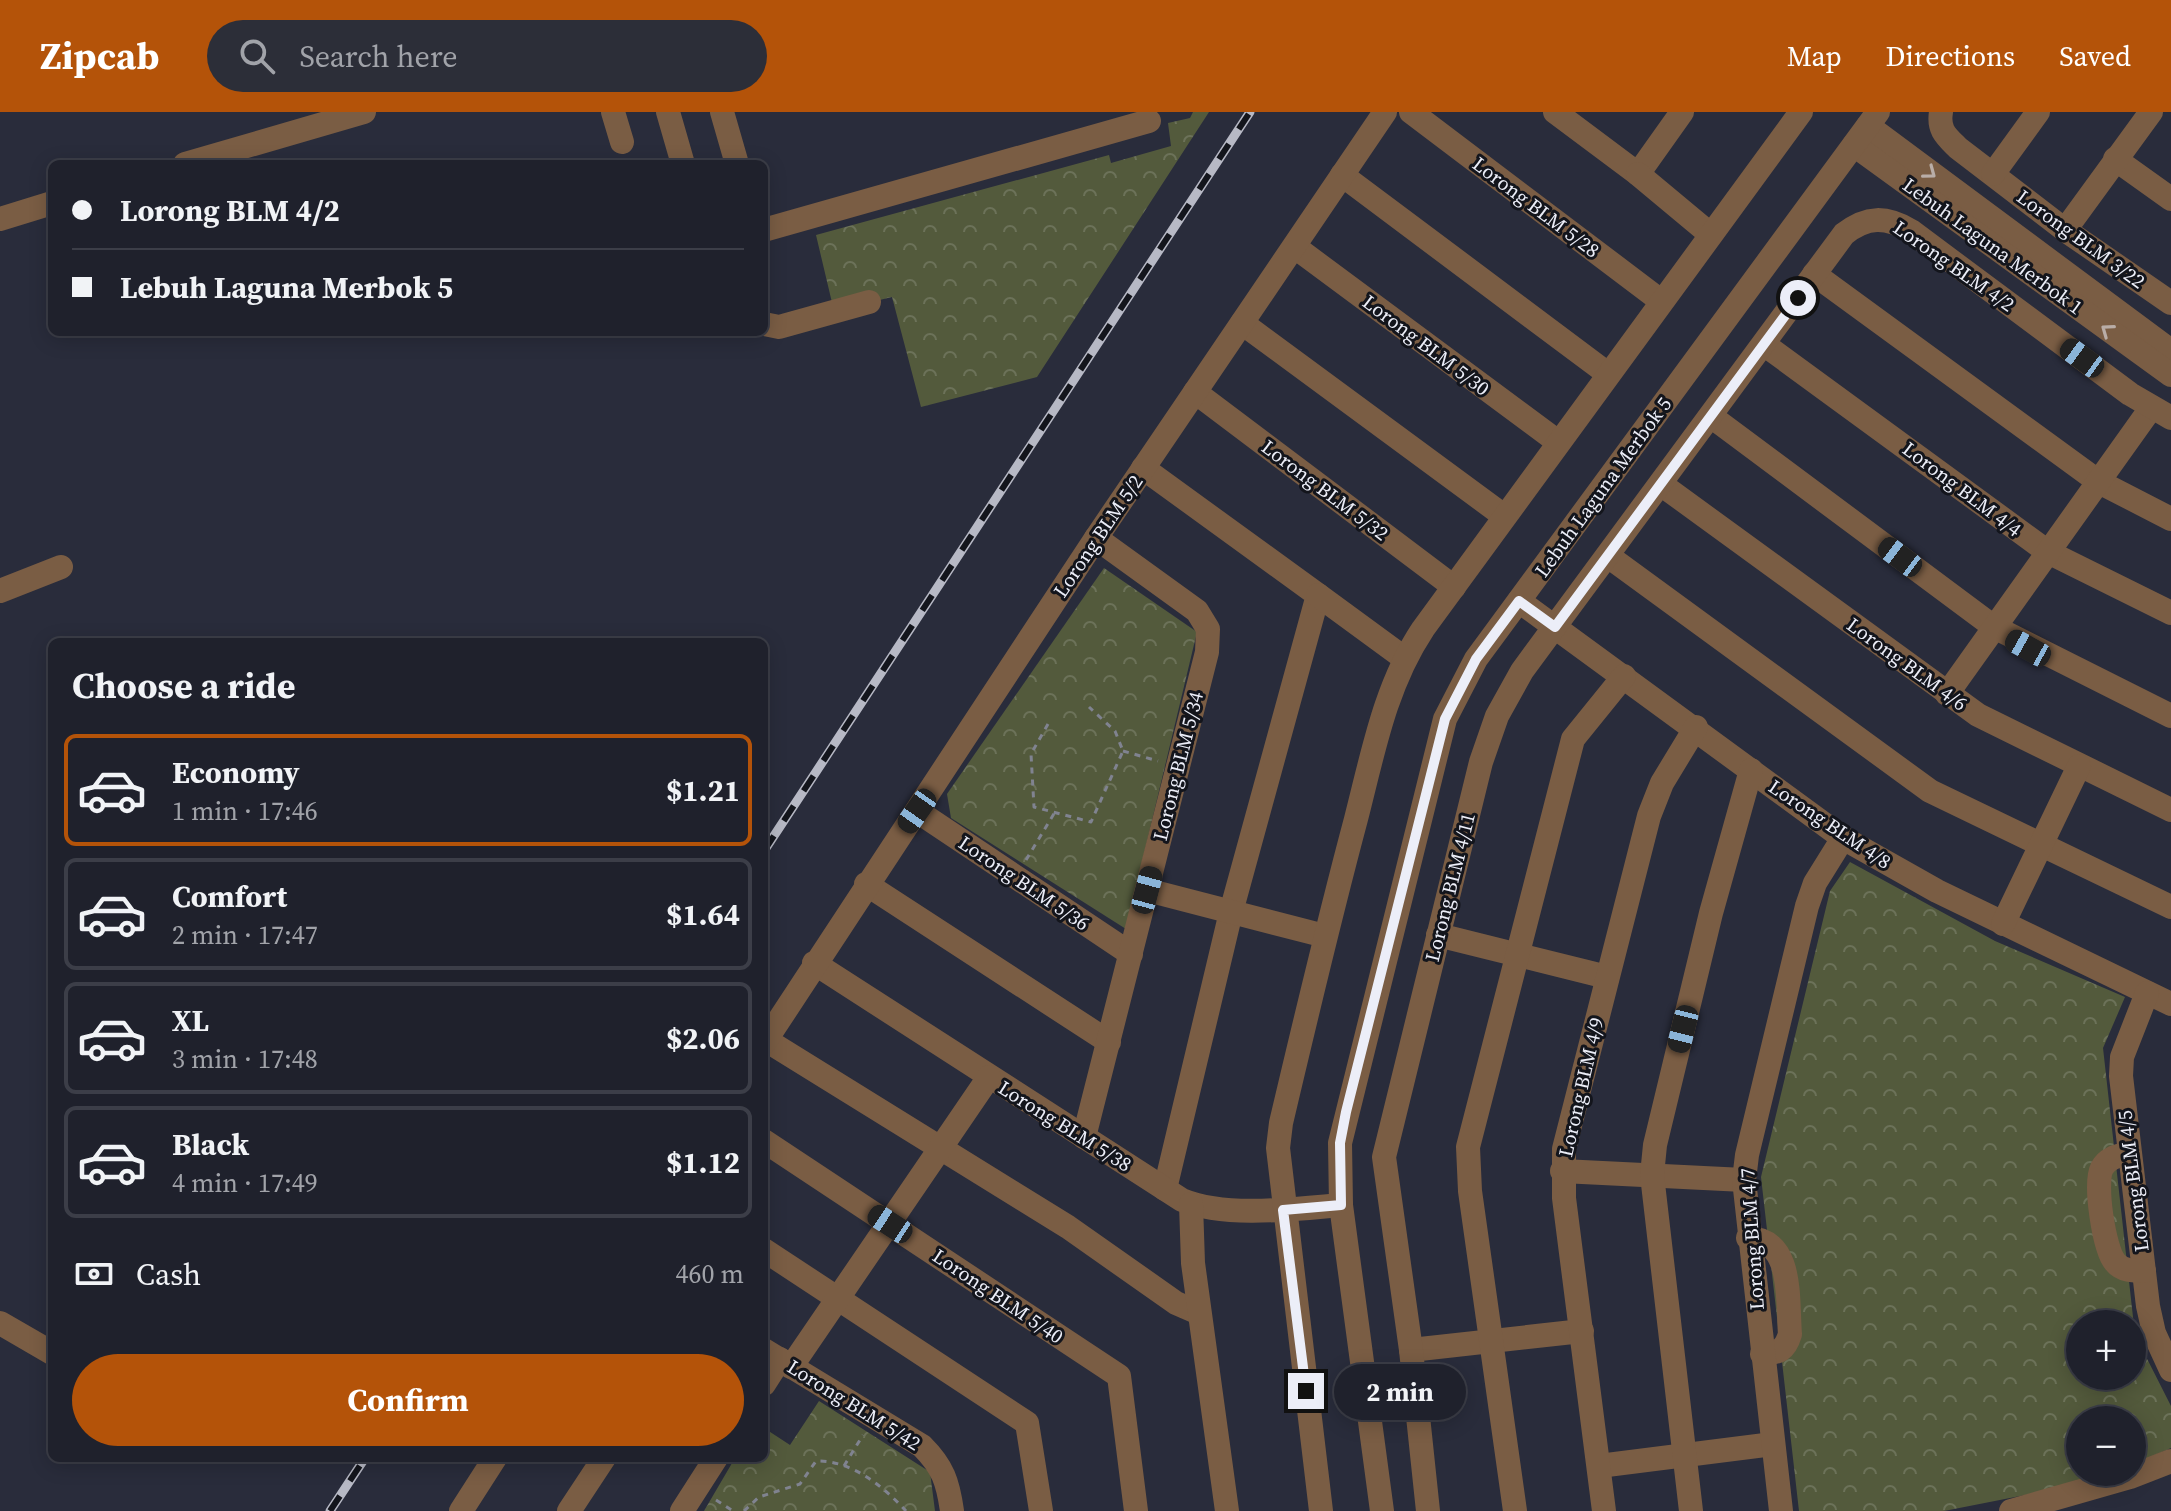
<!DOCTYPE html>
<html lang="en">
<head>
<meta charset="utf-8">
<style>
	body { margin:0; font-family:"Source Serif 4",serif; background:#2c2e38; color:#f1f3f6; height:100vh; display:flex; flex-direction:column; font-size:30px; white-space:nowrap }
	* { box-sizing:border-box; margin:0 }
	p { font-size:26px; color:#a1a3a9 }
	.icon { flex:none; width:44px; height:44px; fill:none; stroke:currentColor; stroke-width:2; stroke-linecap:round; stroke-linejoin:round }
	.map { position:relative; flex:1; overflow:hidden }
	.drawer { position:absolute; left:48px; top:526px; width:720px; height:824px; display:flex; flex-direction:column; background:#1f212c; border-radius:12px; box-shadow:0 4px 20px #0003,0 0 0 2px #3c3e48 }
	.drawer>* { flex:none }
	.top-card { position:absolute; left:48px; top:48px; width:720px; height:176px; border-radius:12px; box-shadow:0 4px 20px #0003,0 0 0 2px #3c3e48; display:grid; align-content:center; height:176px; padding:0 24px; background:#1f212c }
	.buttons { position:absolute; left:2066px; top:1198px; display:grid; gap:16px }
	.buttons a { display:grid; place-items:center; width:80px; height:80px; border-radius:50%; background:#1f212c; box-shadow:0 4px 20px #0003,0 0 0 2px #3c3e48; font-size:40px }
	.end { position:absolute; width:36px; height:36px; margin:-18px; border:10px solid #eceef8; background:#111; box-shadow:0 0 0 4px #111 }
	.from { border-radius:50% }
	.bubble { position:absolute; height:56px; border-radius:28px; background:#1f212c; box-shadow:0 4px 20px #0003,0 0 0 2px #3c3e48; font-size:26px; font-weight:700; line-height:56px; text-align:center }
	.car { position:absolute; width:24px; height:48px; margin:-24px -12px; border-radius:10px; box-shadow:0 0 6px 2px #0007; background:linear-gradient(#222 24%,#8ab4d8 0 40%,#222 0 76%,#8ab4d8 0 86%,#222 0) }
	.top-card b { display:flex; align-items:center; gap:28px; height:76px; font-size:30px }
	.top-card b+b { border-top:2px solid #3c3e48 }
	.top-card i { width:20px; height:20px; background:#f1f3f6 }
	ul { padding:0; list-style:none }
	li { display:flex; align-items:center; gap:24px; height:112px; margin:0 16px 12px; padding:0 8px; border:4px solid #3c3e48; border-radius:12px }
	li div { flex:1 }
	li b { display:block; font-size:30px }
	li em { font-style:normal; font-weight:700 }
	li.current { border-color:#b45309 }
	li>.icon { width:72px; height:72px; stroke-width:1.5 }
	h2 { padding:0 24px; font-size:36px; line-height:96px }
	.pay { display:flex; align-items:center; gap:20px; height:88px; padding:0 24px; font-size:30px }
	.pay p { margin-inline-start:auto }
	.action { display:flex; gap:16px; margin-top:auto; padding:16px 24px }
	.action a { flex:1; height:92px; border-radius:48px; background:#b45309; color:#fff; font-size:32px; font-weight:700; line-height:92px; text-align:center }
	header { display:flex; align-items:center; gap:48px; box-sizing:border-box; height:112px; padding:0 40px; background:#b45309; color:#fff }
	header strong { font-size:38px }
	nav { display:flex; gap:44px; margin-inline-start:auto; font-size:28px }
	.search { width:560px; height:72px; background:#2c2e38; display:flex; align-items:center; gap:20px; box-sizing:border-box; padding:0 28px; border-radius:44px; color:#a1a3a9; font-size:30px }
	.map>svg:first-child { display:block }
	.park { fill:url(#park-crowns); fill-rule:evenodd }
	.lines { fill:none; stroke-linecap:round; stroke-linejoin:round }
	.path { stroke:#808390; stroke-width:3; stroke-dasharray:6 6; stroke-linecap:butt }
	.minor { stroke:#7a5d44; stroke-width:24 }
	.rail-casing { stroke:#b7b9c5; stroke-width:9 }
	.rail { stroke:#13151c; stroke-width:6; stroke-dasharray:18; stroke-linecap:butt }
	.oneway { stroke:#b9ada7 }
	.route { stroke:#eceef8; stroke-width:10 }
	.labels { text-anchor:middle; stroke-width:6; stroke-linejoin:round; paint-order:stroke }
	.street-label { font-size:20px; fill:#eceef8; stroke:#13151c }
</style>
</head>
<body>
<header>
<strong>Zipcab</strong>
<div class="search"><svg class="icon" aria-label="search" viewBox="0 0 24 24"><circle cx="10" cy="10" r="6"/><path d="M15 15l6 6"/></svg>Search here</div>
<nav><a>Map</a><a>Directions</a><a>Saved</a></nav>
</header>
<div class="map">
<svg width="2171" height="1399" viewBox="0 0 2171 1399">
	<defs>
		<pattern id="park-crowns" width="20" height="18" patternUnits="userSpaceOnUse" patternTransform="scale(2)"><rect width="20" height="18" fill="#535a3c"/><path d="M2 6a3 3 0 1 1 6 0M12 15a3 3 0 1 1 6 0" fill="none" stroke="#6c7259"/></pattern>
	</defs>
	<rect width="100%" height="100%" fill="#292c3b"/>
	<g class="park">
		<polygon points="1193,0 1209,0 1037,265 921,295 892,185 834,199 816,123 1109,43 1111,51 1171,34 1168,11 1190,6"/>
		<polygon points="1104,456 1197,520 1126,817 951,706 947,682"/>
		<path d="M1850,750L1995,829L2125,885L2103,936L2135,1223L2171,1294V1336L2132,1353V1308H2080V1360H2107L2040,1380L1944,1399H1799L1761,1065L1830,779ZM2080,1212H2132V1264H2080Z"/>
		<polygon points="819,1289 930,1360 935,1399 704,1399 735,1346 764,1346 764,1316 790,1333"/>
	</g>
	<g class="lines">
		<g class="path">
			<polyline points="1048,612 1031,642 1034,695 1091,710 1123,639 1115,619 1089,595"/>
			<polyline points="1123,639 1158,649"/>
			<polyline points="1026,748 1055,700"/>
			<polyline points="844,1354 863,1323"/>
			<polyline points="716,1388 733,1399"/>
			<path d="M744,1399L759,1385L800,1372L816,1349C851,1348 883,1374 906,1399"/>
		</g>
		<g class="minor">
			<polyline points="613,0 622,30"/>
			<polyline points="668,0 683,52"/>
			<polyline points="722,0 737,52"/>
			<polyline points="1411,0 1661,189"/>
			<polyline points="1555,0 1638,62 1682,0"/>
			<path d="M1941,0C1938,18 1946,24 1958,36L2065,118L2171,191"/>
			<polyline points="1868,14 2171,239"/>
			<polyline points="1854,33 2171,263"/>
			<polyline points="2115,47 2171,87"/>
			<polyline points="185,52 364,0"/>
			<polyline points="1638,62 1710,122"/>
			<polyline points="1993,62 2038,0"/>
			<polyline points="1342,63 1608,262"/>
			<polyline points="0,107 52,91"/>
			<polyline points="764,118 1149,9"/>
			<polyline points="2065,118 2151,0"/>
			<polyline points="1295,135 1558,330"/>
			<polyline points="1814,162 2099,370 2171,407"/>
			<polyline points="1242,211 1504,404"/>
			<polyline points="764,212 779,215 869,190"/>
			<polyline points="1765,233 2048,440 2171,501"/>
			<polyline points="1195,280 1454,475"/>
			<polyline points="1712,305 1994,515 2171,604"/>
			<polyline points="1143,356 1318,483 1231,800 1165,1077"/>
			<polyline points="1662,373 1978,603 2171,698"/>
			<polyline points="1608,444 1930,679 2171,795"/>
			<polyline points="0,479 61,455"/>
			<polyline points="1318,483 1404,546"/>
			<polyline points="1519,489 1843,726 1937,779 2171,892"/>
			<polyline points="1947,582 2151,296"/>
			<polyline points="917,699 1131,842"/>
			<polyline points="866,772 1109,930"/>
			<polyline points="1147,778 1325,824"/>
			<polyline points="2003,812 2079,654"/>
			<polyline points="1438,823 1607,865"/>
			<path d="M814,851L1182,1088C1226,1106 1294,1097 1341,1093"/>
			<polyline points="2147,881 2122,945 2121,964 2148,1194 2154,1221 2171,1258"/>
			<polyline points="766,928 1068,1115 1176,1191 1199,1201"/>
			<polyline points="764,931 1096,426 1385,0"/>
			<polyline points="1084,1025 1207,540 1208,517 1197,499 1096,426"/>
			<polyline points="764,1029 1119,1264 1136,1399"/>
			<path d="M2129,1041C2119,1044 2108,1045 2102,1056C2094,1071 2104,1137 2115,1150C2122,1159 2134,1159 2144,1159"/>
			<polyline points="1562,1059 1744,1068"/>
			<polyline points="1191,1092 1193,1151 1227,1399"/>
			<path d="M1748,1126C1794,1127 1787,1188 1790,1222C1785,1239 1778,1241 1762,1242"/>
			<polyline points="764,1138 1027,1311 1041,1399"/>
			<polyline points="0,1211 52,1241"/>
			<path d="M764,1238L922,1334C943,1355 948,1370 952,1399"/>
			<polyline points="1411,1238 1582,1219"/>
			<polyline points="791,1255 989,965"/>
			<polyline points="764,1272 780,1247"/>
			<polyline points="1599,1354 1773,1332"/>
			<polyline points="461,1399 495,1346"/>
			<polyline points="569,1399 604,1346"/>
			<polyline points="682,1399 716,1346"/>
			<path d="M1321,1399L1278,1036L1281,1011C1305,909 1329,808 1356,707C1373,641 1385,574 1423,517L1801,0"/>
			<polyline points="1382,1399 1341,1093 1340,1031 1445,607 1476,547 1878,0"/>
			<path d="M1428,1399L1411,1238L1384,1045L1481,650L1497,604L1522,559L1844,122C1867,104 1886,104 1911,119L2130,282L2171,306"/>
			<polyline points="1515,1399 1470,1079 1468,1035 1573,627 1624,564"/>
			<polyline points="1604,1399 1564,1086 1564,1037 1649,704 1662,671 1696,615"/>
			<polyline points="1691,1399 1652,1063 1655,1033 1711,801 1751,658"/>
			<polyline points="1781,1399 1744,1068 1747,1043 1807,794 1815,771 1843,726"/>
			<polyline points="2011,1399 2130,1365 2171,1349"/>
		</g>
		<g class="rail-casing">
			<g id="rail">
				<polyline points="764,739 1250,0"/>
				<polyline points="330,1399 365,1346"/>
			</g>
		</g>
		<use href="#rail" class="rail"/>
	</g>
	<defs><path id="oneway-chevron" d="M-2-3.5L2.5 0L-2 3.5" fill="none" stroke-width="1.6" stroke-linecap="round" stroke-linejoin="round" transform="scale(2)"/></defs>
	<g class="oneway">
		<use href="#oneway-chevron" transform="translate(1930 61) rotate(37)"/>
		<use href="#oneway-chevron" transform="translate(2107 218) rotate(-144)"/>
	</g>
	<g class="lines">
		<polyline class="route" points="1306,1279 1283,1098 1341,1093 1340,1031 1346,1000 1445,607 1476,547 1519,489 1555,515 1798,186"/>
	</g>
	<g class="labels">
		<g class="street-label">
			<text transform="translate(1536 95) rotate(37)" y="7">Lorong BLM 5/28</text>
			<text transform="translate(2081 127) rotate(36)" y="7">Lorong BLM 3/22</text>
			<text transform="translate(1993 134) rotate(36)" y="7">Lebuh Laguna Merbok 1</text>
			<text transform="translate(1954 154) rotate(35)" y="7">Lorong BLM 4/2</text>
			<text transform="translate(1426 233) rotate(37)" y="7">Lorong BLM 5/30</text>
			<text transform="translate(1603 375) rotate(-54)" y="7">Lebuh Laguna Merbok 5</text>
			<text transform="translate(1962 377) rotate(37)" y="7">Lorong BLM 4/4</text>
			<text transform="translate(1325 378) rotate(37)" y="7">Lorong BLM 5/32</text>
			<text transform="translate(1098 424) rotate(-56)" y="7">Lorong BLM 5/2</text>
			<text transform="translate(1907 552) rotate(36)" y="7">Lorong BLM 4/6</text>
			<text transform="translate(1178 654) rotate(-76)" y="7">Lorong BLM 5/34</text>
			<text transform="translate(1830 712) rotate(34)" y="7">Lorong BLM 4/8</text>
			<text transform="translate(1024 771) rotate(34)" y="7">Lorong BLM 5/36</text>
			<text transform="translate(1450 775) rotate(-76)" y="7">Lorong BLM 4/11</text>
			<text transform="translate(1581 975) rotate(-77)" y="7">Lorong BLM 4/9</text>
			<text transform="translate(1065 1014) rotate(32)" y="7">Lorong BLM 5/38</text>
			<text transform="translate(2133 1069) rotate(-97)" y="7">Lorong BLM 4/5</text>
			<text transform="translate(1752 1127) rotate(-94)" y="7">Lorong BLM 4/7</text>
			<text transform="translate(998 1184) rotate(34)" y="7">Lorong BLM 5/40</text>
			<text transform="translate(854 1293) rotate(32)" y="7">Lorong BLM 5/42</text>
		</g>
	</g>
</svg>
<div class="buttons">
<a>+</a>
<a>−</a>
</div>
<i class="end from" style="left:1798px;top:186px"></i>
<i class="end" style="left:1306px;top:1279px"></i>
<div class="bubble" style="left:1334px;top:1252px;width:132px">2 min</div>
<i class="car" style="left:2082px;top:246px;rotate:306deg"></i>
<i class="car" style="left:1900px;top:445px;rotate:307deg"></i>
<i class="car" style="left:2028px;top:536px;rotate:299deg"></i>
<i class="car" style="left:917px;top:699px;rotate:215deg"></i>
<i class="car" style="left:1147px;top:778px;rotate:15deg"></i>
<i class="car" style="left:1683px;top:917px;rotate:194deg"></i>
<i class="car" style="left:890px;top:1112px;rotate:303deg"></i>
<div class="top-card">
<b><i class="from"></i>Lorong BLM 4/2</b>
<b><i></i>Lebuh Laguna Merbok 5</b>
</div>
<section class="drawer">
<h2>Choose a ride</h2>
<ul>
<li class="current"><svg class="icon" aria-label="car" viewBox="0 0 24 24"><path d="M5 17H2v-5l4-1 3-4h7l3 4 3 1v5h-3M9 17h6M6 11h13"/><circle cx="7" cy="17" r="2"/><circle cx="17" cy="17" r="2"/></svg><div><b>Economy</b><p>1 min · 17:46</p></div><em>$1.21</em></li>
<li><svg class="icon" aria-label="car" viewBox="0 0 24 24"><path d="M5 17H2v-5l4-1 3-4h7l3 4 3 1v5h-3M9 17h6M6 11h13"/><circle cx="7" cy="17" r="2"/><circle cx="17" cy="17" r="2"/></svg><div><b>Comfort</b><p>2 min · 17:47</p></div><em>$1.64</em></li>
<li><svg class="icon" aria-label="car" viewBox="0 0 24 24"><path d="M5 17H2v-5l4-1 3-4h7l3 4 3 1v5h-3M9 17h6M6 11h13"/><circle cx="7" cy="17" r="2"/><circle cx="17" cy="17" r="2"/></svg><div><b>XL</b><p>3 min · 17:48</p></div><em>$2.06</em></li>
<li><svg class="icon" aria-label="car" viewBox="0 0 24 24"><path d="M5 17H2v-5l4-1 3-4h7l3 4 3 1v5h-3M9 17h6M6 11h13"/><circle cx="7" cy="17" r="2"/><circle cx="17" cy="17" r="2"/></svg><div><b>Black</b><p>4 min · 17:49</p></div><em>$1.12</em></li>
</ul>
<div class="pay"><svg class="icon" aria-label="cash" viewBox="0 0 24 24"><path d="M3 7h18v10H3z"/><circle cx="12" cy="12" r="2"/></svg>Cash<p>460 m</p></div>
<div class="action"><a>Confirm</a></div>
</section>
</div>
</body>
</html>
